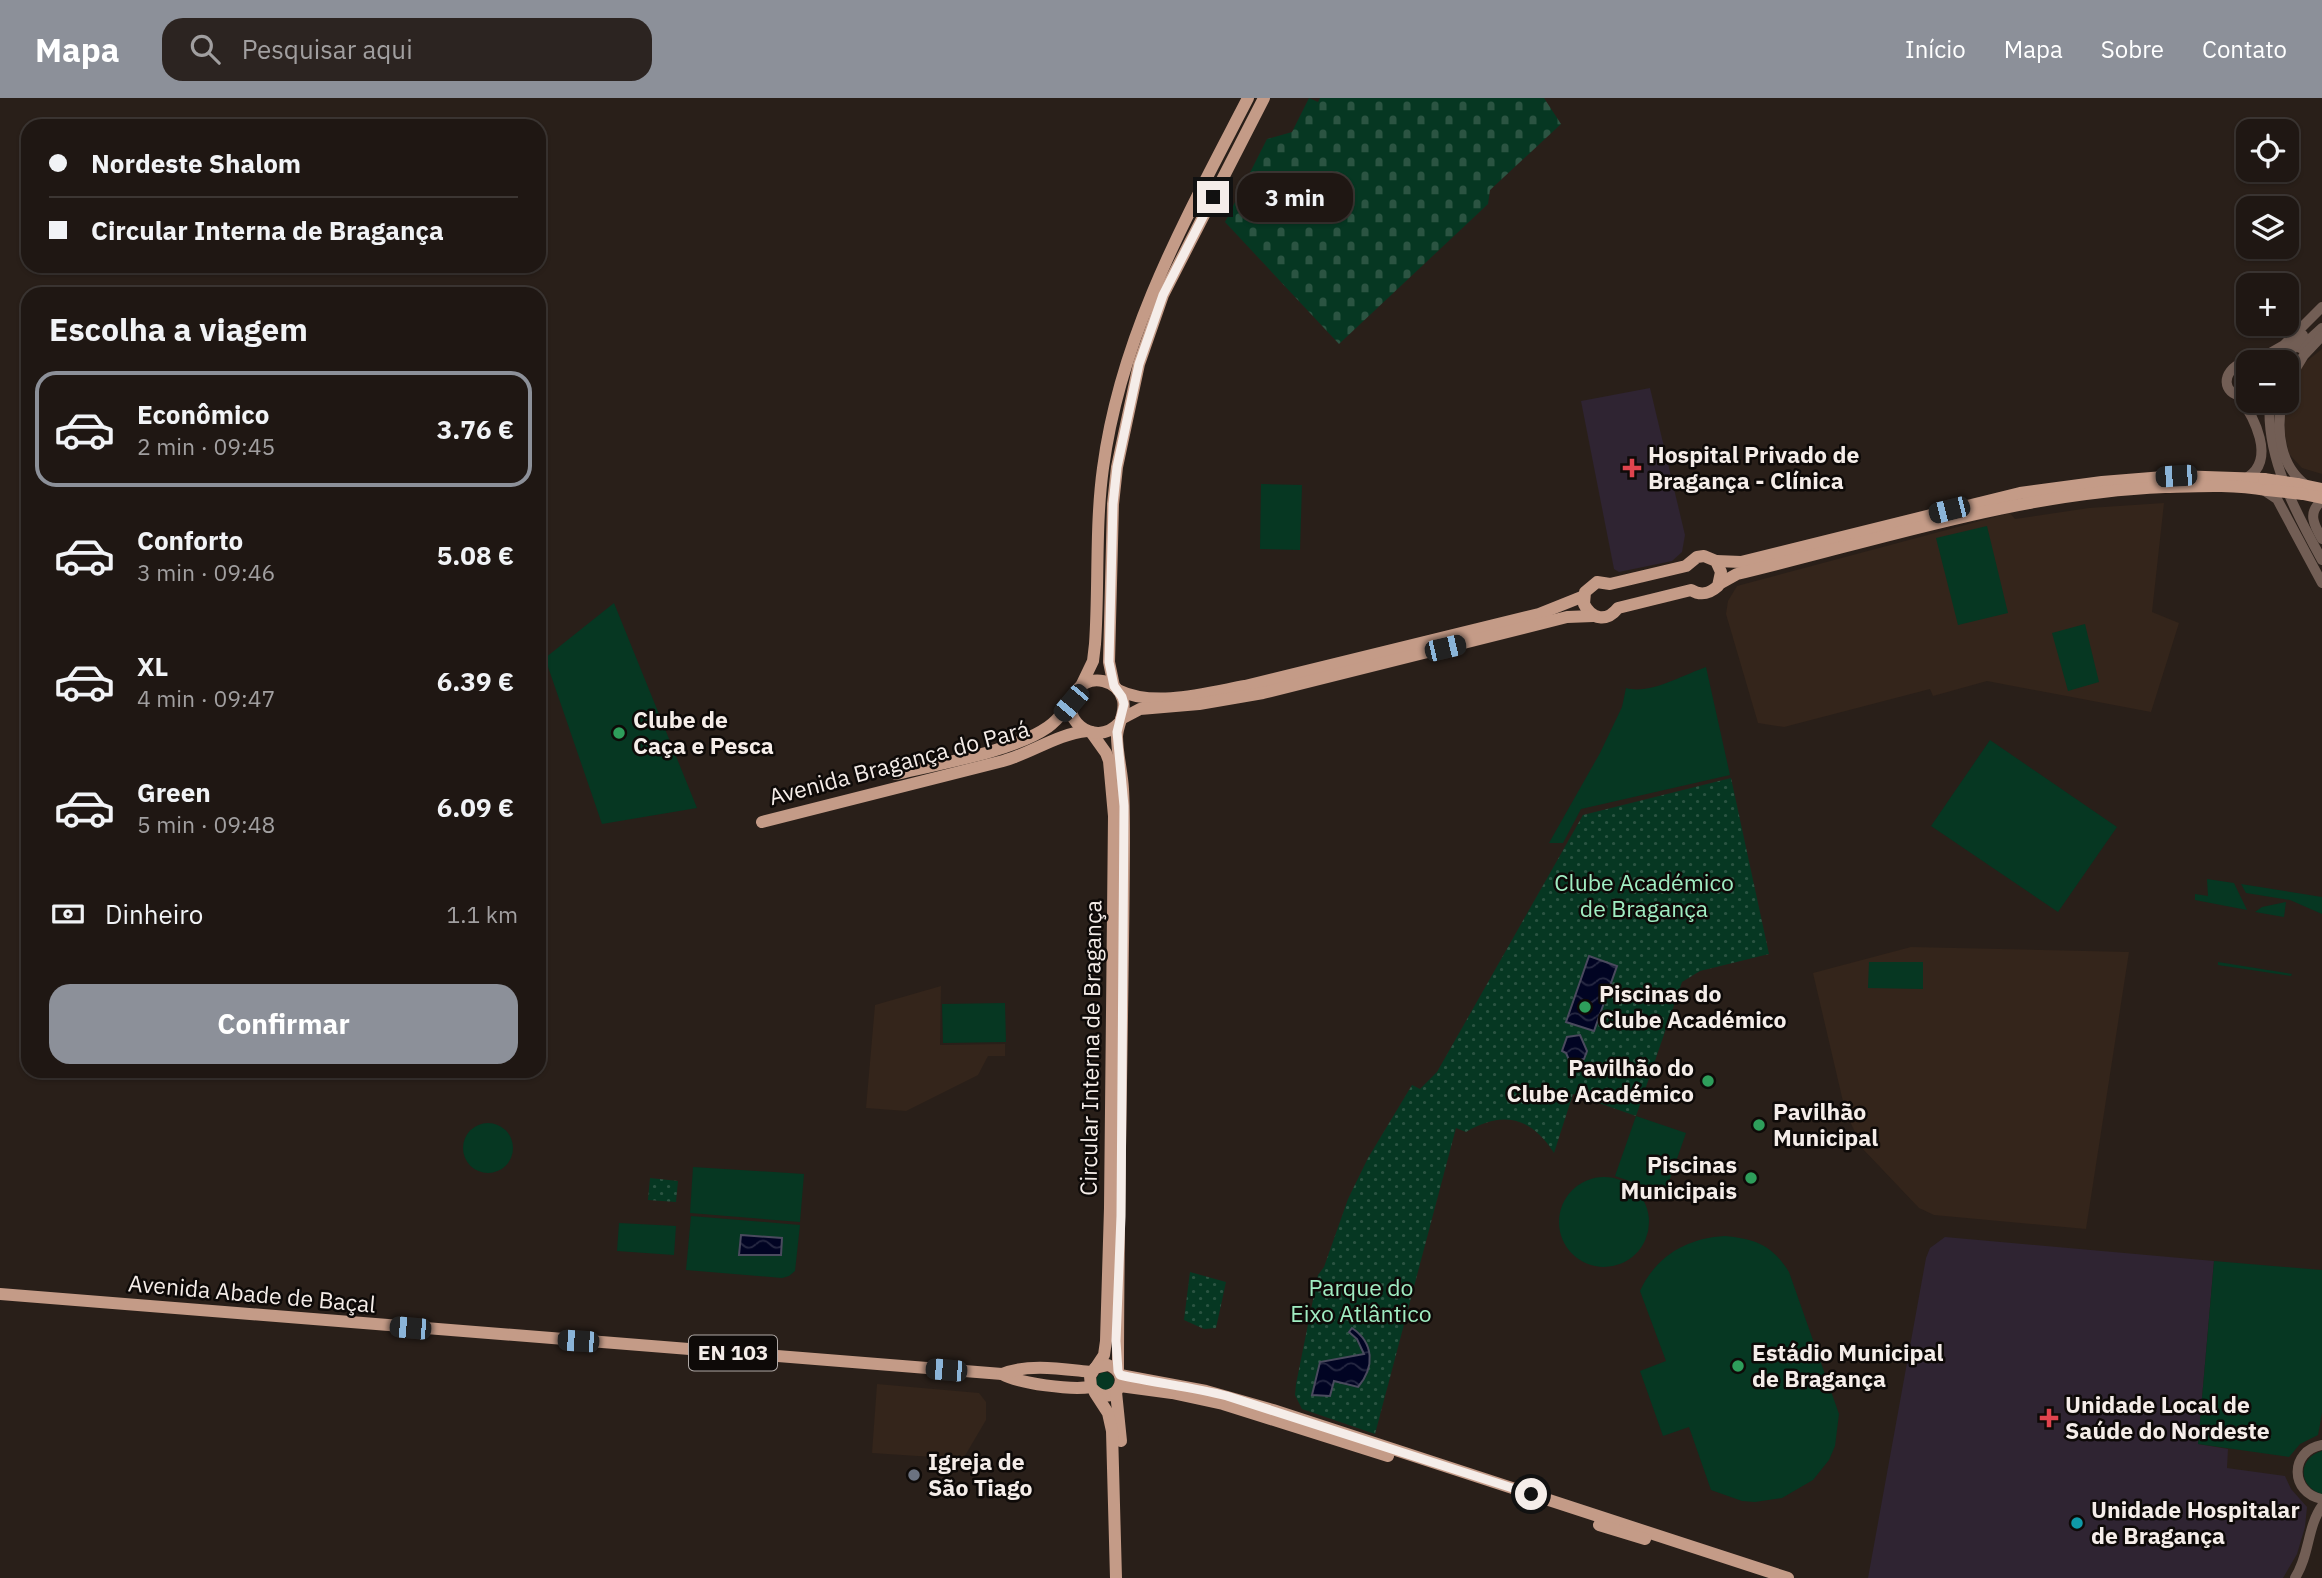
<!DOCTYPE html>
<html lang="pt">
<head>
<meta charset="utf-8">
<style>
	body { margin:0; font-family:"IBM Plex Sans",sans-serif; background:#2c2421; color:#f1f3f6; height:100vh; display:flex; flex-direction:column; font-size:26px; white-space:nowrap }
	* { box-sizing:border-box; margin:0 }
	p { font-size:23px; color:#a19fa0 }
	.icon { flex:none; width:38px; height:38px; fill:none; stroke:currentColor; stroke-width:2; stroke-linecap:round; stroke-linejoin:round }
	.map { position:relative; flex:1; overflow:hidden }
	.drawer { position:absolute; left:21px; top:189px; width:525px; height:791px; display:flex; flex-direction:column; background:#1f1713; border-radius:21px; box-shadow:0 2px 5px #0004,0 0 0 2px #3c3633 }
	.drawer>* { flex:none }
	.top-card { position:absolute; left:21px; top:21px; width:525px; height:154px; border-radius:21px; box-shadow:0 2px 5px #0004,0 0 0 2px #3c3633; display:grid; align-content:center; height:154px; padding:0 28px; background:#1f1713 }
	.controls { position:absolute; left:2236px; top:21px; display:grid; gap:14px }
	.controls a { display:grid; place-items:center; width:63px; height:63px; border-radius:14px; background:#1f1713; box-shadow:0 2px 5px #0004,0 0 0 2px #3c3633; font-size:35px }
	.end { position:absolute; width:32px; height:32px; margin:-16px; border:9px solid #f5ede9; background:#111; box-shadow:0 0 0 4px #111 }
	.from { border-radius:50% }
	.bubble { position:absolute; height:49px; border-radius:21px; background:#1f1713; box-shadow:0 2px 5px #0004,0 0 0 2px #3c3633; font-size:23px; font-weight:700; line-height:49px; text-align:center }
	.car { position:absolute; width:21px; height:42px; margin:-21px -10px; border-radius:9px; box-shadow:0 0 5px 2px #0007; background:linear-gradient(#222 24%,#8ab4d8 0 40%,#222 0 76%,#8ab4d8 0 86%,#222 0) }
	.top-card b { display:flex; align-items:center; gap:24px; height:66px; font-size:26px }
	.top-card b+b { border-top:2px solid #3c3633 }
	.top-card i { width:18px; height:18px; background:#f1f3f6 }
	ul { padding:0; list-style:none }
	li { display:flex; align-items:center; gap:21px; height:116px; margin:0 14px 10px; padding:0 14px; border:4px solid transparent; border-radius:21px }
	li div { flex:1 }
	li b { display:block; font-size:26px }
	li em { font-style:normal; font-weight:700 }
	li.active { border-color:#8c9099 }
	li>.icon { width:63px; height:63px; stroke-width:1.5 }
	h2 { padding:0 28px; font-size:32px; line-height:84px }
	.pay { display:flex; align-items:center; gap:18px; height:77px; padding:0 28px; font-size:26px }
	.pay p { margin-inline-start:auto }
	.button { display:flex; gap:14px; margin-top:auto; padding:14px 28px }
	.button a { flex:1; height:80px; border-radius:21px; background:#8c9099; color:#fff; font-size:28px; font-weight:700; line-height:80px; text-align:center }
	header { display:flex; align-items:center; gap:42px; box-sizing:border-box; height:98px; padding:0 35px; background:#8c9099; color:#fff }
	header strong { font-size:33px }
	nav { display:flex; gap:38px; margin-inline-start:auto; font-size:24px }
	.search { width:490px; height:63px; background:#2c2421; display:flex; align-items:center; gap:18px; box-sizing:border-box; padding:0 24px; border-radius:21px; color:#a19fa0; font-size:26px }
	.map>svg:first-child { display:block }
	.built { fill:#34251b }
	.medical { fill:#2f2432 }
	.green { fill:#063722 }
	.cemetery { fill:url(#cemetery-stones) }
	.park { fill:url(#park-dots) }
	.water { fill:url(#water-waves); stroke:#4a4a5e; stroke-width:2 }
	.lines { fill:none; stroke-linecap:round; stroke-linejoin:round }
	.minor { stroke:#725e55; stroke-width:10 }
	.major { stroke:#c49b87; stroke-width:12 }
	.major-bridge { stroke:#c49b87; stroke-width:12 }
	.route { stroke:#f5ede9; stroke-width:9 }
	.health-dot { fill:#e0444e; stroke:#0e0a08; stroke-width:2.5 }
	.leisure-dot { fill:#2e9e5b; stroke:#0e0a08; stroke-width:2.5 }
	.worship-dot { fill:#6b7280; stroke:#0e0a08; stroke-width:2.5 }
	.culture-dot { fill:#0f9aa8; stroke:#0e0a08; stroke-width:2.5 }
	.labels { text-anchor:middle; stroke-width:5; stroke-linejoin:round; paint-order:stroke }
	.shield { fill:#0e0a08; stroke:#b0a9a6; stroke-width:2 }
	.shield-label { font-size:21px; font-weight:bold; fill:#f5ede9 }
	.poi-label { font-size:23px; font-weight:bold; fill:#f5ede9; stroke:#0e0a08; text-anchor:start }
	.street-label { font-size:23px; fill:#f5ede9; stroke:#0e0a08 }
	.park-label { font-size:23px; fill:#a0edc2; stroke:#0e0a08 }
</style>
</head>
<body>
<header>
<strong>Mapa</strong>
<div class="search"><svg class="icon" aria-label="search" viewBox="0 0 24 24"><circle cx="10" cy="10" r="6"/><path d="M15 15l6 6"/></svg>Pesquisar aqui</div>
<nav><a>Início</a><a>Mapa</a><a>Sobre</a><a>Contato</a></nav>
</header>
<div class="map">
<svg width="2322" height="1480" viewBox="0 0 2322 1480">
	<defs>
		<pattern id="cemetery-stones" width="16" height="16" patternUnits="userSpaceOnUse" patternTransform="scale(1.75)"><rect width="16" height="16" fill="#063722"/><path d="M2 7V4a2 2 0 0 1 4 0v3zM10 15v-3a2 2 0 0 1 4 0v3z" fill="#2b5442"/></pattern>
		<pattern id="park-dots" width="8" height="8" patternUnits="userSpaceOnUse" patternTransform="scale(1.75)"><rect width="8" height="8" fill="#063722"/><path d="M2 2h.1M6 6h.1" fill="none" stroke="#2b5442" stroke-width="1.8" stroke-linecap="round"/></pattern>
		<pattern id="water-waves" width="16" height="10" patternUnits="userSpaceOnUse" patternTransform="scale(1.75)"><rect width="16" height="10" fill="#010423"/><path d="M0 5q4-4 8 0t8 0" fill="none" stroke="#272943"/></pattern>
	</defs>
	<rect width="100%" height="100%" fill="#291f19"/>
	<g class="built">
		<polygon points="2322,251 2322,376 2302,370 2289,356 2285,337 2285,311 2288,299 2303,266"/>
		<polygon points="2164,405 2152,514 2179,525 2151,614 1987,583 1933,598 1930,591 1784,629 1758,625 1726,516 1728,503 1737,488 2010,415 2015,421 2089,410"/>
		<polygon points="1911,849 2129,854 2086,1131 1934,1117 1919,1110 1862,1050 1845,1012 1813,875"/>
		<polygon points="941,888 940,947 1005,946 1005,958 988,958 978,977 906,1013 866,1010 875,907"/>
		<polygon points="877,1286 979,1295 986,1304 986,1322 963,1361 872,1355"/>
	</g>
	<g class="medical">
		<polygon points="1650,290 1685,437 1682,454 1672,463 1619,474 1614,471 1581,303"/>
		<polygon points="1945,1139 2214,1163 2198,1346 2228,1351 2227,1370 2285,1378 2291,1391 2307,1409 2305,1429 2297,1456 2283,1480 1868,1480 1926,1160 1930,1150"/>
	</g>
	<g class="green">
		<polygon points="1261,386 1302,387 1300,452 1260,451"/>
		<polygon points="1987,428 2008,515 1958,527 1936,440"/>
		<polygon points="614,505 697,710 602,726 545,560"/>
		<polygon points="2085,526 2099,584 2068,593 2052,535"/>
		<path d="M1706,569L1730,677L1581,711L1563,745H1549L1600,655L1622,609L1626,590C1649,597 1683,577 1706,569Z"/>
		<polygon points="1990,642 2117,729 2058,814 1931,728"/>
		<polygon points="2207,781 2234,785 2247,812 2195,802 2195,796 2208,798"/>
		<polygon points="2241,786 2322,799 2322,816 2290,802 2246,795"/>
		<polygon points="2286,804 2284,819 2255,814 2262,809"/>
		<polygon points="1869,864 1923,864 1923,891 1868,890"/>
		<polygon points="2218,864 2292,876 2291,878 2218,867"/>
		<polygon points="1005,905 1006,944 943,945 942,906"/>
		<polygon points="1636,1018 1686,1035 1665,1095 1615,1078"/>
		<circle cx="488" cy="1050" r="25"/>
		<polygon points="693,1069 804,1076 800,1124 690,1115"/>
		<circle cx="1604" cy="1124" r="45"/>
		<polygon points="691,1118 800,1127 795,1173 789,1178 782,1180 686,1172"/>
		<polygon points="619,1125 676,1128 674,1157 617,1153"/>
		<path d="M1725,1138C1756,1141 1772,1147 1789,1174L1839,1316L1835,1348L1829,1362L1813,1382L1782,1400L1755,1404L1742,1403L1711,1392L1689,1329L1663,1338L1640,1273L1666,1263L1640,1193C1656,1158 1687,1140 1725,1138Z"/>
		<polygon points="2214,1163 2322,1172 2322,1315 2318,1337 2300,1346 2289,1359 2198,1346"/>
		<circle cx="1105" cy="1283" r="9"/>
		<path d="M2322,1353V1396C2298,1389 2297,1360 2322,1353Z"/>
	</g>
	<polygon class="cemetery" points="1309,0 1318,4 1320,0 1544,0 1561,26 1490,92 1488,106 1339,246 1225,124 1267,41 1292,34"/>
	<g class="park">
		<path d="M1731,680L1769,856L1700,873L1682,884L1636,1018L1573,996L1554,1055C1531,1019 1503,1012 1466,1034L1456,1030L1375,1336L1302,1311L1295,1297L1296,1286L1318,1177L1324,1169L1348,1101L1368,1060L1412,987L1420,991L1437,974L1583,717Z"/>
		<polygon points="650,1080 678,1083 676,1104 648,1102"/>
		<polygon points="1190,1174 1226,1184 1216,1230 1204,1231 1184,1222"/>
	</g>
	<g class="water">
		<polygon points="1589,858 1617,868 1594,933 1566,924"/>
		<polygon points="1580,937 1587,953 1584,961 1570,964 1566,955 1562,953 1567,939"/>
		<polygon points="741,1137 782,1140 781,1157 739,1157"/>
		<path d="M1352,1230C1374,1245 1375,1269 1358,1289L1334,1283L1330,1298L1312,1297L1320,1264L1364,1256L1357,1241L1349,1234Z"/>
	</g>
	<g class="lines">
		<g class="minor">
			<polyline points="2300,250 2322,230"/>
			<polyline points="2254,264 2284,247 2322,209"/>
			<polyline points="2283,264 2303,237"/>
			<path d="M2249,269L2236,268C2218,281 2228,302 2249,297"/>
			<polyline points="2287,285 2304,257 2322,238"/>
			<path d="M2239,298C2254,319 2276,361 2248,379"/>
			<path d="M2270,303C2265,358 2296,415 2322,462"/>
			<path d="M2282,303C2276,333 2280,368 2306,387"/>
			<polyline points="2265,393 2277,401 2322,485"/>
			<path d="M2322,403C2307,414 2314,427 2322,441"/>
			<path d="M2322,1347C2289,1353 2290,1395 2322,1401"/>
			<path d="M2295,1480C2310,1456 2307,1429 2322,1408"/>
		</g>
		<g class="major">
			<polyline points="2297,386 2322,391"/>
			<polyline points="2303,396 2322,400"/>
			<path d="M1704,458L1716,463L1721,474L1718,488C1709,496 1701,498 1691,492L1618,510C1607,524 1592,522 1584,506L1585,494L1597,484L1610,486L1686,468L1697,459Z"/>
			<polyline points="1716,463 1741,464 2020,395 2102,384 2176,378 2264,381"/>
			<path d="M1719,486L1737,476C1879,442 2018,395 2165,389C2199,388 2233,386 2267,392"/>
			<path d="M1081,588L1093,563L1095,546C1099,488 1095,428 1103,370C1121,235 1186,120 1248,0"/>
			<polyline points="1114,588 1109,564 1113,406 1117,369 1139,266 1163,197 1264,0"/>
			<path d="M1118,592C1154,610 1207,595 1245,588L1539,516L1584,498"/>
			<polyline points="1121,621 1140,611 1199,606 1263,595 1567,519 1593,518"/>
			<polyline points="1091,634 1106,655 1109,663 1114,718 1110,1110 1106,1243 1104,1257 1096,1269"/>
			<path d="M896,676C941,665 1012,654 1048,629C1058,622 1064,613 1071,605"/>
			<path d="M762,724L1003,663C1032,655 1057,636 1087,633"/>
			<path d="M0,1196L1002,1276C1020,1286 1071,1292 1091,1289C1110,1314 1137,1278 1108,1267L1095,1270L1090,1278L1091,1289"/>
			<path d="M1118,1273C1118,1097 1123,920 1124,744C1124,726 1124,708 1123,691C1122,673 1117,656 1117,638C1118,625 1126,615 1123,602C1118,582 1091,575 1077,592C1055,618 1094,652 1119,625"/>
			<path d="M1002,1276C1030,1265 1062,1271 1091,1274"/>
			<polyline points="1120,1277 1206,1293 1273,1312 1788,1480"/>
			<polyline points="1120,1288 1172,1295 1223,1306 1388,1358"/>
			<polyline points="1116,1294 1121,1343"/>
			<polyline points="1095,1295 1108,1315 1112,1333 1116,1480"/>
			<polyline points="1599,1427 1645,1441"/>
		</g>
		<g class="major-bridge">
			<polyline points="2264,381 2297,386"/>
			<polyline points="2267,392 2303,396"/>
		</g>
	</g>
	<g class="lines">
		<path class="route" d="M1213,99L1163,197L1139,266L1117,369L1113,406L1109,564L1114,588L1122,599L1124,606L1117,634L1124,708L1121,1118L1116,1243L1118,1273L1120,1277C1155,1285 1192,1289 1227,1298L1531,1396"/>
	</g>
	<g class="health-dot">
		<path d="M1628.5 359.5h7v7h7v7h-7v7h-7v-7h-7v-7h7z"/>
		<path d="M2045.5 1309.5h7v7h7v7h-7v7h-7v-7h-7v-7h7z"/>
	</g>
	<g class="leisure-dot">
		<circle cx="619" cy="635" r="7"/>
		<circle cx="1585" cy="909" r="7"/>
		<circle cx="1708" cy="983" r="7"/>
		<circle cx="1759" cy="1027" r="7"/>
		<circle cx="1751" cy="1080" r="7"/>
		<circle cx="1738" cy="1268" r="7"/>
	</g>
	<circle class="worship-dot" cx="914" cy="1377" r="7"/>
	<circle class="culture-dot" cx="2077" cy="1425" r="7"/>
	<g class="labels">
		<rect class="shield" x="689" y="1237.5" width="88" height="35" rx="5"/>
		<g class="shield-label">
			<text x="733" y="1262">EN 103</text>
		</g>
		<g class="poi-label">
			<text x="1648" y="365">Hospital Privado de<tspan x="1648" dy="26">Bragança - Clínica</tspan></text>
			<text x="633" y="630">Clube de<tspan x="633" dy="26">Caça e Pesca</tspan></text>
			<text x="1599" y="904">Piscinas do<tspan x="1599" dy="26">Clube Académico</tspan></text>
			<text x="1694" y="978" text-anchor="end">Pavilhão do<tspan x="1694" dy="26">Clube Académico</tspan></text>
			<text x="1773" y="1022">Pavilhão<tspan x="1773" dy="26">Municipal</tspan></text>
			<text x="1737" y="1075" text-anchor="end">Piscinas<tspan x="1737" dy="26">Municipais</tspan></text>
			<text x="1752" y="1263">Estádio Municipal<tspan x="1752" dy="26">de Bragança</tspan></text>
			<text x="2065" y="1315">Unidade Local de<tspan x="2065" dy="26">Saúde do Nordeste</tspan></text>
			<text x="928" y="1372">Igreja de<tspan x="928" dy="26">São Tiago</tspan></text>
			<text x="2091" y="1420">Unidade Hospitalar<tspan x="2091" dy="26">de Bragança</tspan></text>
		</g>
		<g class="street-label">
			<text transform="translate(899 665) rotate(-15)" y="8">Avenida Bragança do Pará</text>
			<text transform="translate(1091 950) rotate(-89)" y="8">Circular Interna de Bragança</text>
			<text transform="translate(252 1196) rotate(5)" y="8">Avenida Abade de Baçal</text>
		</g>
		<g class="park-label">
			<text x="1644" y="793">Clube Académico<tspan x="1644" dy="26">de Bragança</tspan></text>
			<text x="1361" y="1198">Parque do<tspan x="1361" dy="26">Eixo Atlântico</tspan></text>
		</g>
	</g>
</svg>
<div class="controls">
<a><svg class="icon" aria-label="locate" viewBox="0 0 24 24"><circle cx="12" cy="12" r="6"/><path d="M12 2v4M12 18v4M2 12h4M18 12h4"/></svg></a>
<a><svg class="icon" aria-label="layers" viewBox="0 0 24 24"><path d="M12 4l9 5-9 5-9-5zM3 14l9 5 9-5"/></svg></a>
<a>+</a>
<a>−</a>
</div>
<i class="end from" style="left:1531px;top:1396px"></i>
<i class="end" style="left:1213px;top:99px"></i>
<div class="bubble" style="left:1237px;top:75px;width:116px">3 min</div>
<i class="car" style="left:2176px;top:378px;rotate:266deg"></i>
<i class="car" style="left:1949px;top:412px;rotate:256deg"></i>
<i class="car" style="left:1445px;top:550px;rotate:77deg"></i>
<i class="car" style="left:1071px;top:605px;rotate:220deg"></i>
<i class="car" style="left:410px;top:1230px;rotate:275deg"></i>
<i class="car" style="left:578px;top:1243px;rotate:274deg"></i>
<i class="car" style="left:946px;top:1272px;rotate:275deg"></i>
<div class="top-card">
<b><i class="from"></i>Nordeste Shalom</b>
<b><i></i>Circular Interna de Bragança</b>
</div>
<section class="drawer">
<h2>Escolha a viagem</h2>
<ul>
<li class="active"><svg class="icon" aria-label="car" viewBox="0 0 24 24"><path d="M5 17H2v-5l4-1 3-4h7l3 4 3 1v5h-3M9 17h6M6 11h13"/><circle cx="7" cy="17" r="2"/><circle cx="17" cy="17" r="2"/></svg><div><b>Econômico</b><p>2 min · 09:45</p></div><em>3.76 €</em></li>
<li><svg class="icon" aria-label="car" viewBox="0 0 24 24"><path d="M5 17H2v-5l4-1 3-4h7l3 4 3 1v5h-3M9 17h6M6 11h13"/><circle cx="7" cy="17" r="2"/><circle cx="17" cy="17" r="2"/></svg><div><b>Conforto</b><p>3 min · 09:46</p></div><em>5.08 €</em></li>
<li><svg class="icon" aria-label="car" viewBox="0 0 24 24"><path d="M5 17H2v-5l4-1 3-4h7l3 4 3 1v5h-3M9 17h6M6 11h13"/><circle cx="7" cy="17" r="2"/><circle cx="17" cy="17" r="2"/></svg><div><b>XL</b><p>4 min · 09:47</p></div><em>6.39 €</em></li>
<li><svg class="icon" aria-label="car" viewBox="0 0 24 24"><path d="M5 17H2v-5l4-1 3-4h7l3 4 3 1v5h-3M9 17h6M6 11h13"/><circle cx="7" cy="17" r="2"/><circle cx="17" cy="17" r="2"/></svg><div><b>Green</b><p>5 min · 09:48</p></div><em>6.09 €</em></li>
</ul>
<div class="pay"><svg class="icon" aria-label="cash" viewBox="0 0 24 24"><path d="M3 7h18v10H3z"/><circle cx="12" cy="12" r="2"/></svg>Dinheiro<p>1.1 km</p></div>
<div class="button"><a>Confirmar</a></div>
</section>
</div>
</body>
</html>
